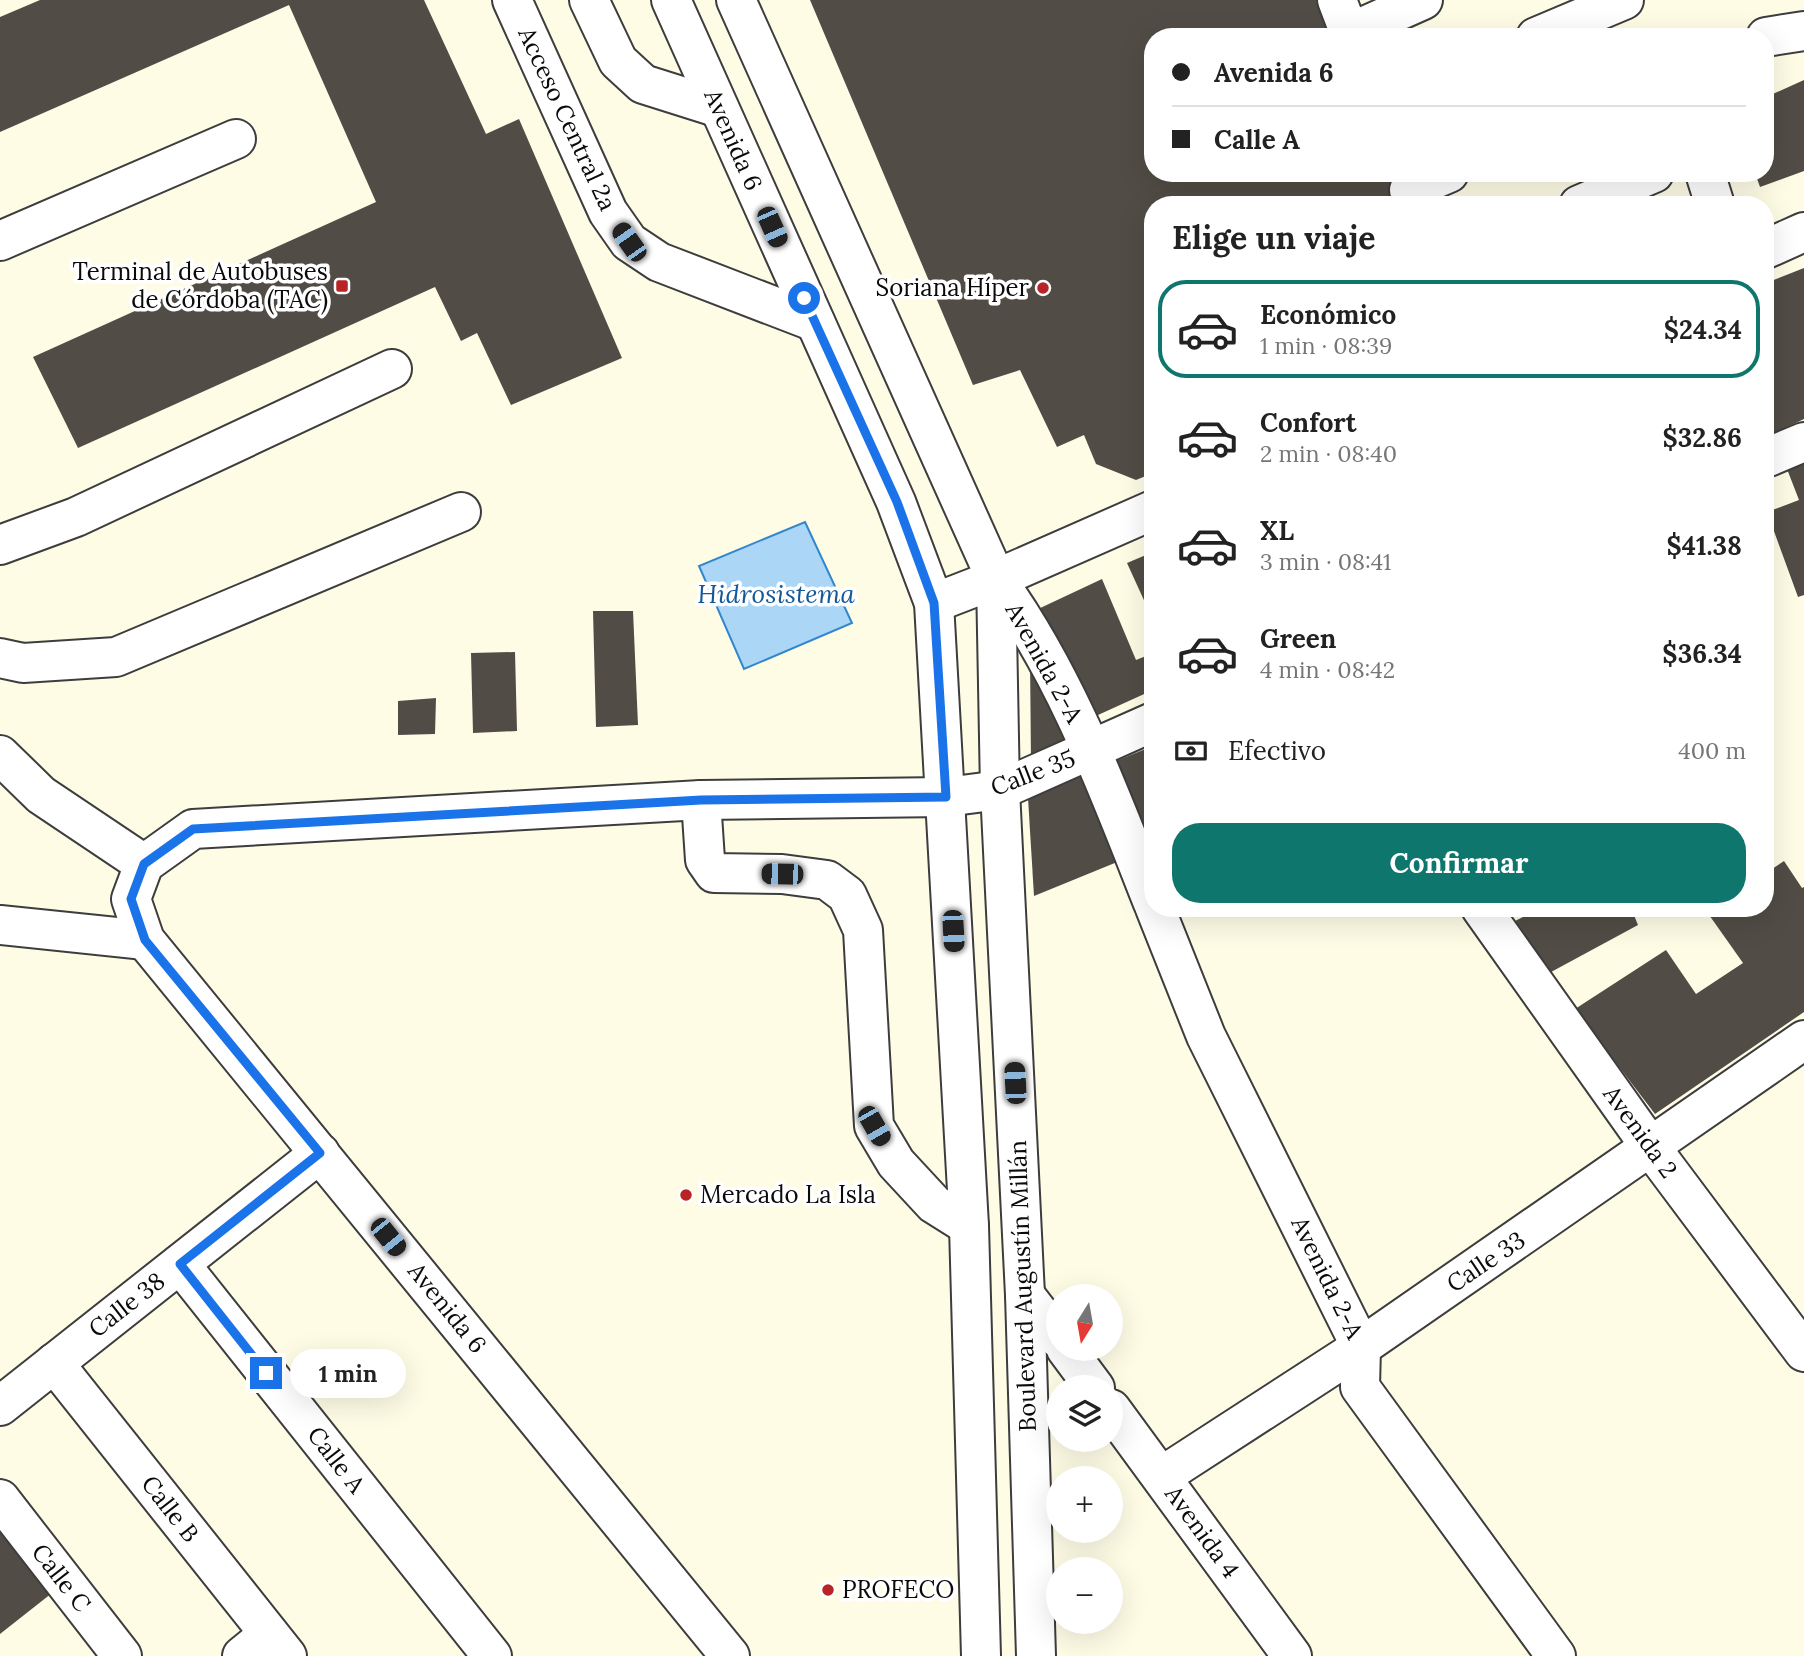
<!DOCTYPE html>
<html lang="es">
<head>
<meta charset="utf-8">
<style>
	body { margin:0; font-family:Lora,serif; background:#f2f2f2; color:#222; height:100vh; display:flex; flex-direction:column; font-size:26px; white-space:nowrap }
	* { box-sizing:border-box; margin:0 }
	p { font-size:23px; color:#767676 }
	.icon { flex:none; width:38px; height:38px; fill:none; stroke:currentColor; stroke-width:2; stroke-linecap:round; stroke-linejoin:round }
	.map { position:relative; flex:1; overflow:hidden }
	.side { position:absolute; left:1144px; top:196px; width:630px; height:721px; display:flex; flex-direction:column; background:#fff; border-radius:28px; box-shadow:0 7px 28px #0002 }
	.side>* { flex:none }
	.guide { position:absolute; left:1144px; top:28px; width:630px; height:154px; border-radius:28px; box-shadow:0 7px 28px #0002; display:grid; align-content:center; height:154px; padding:0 28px; background:#fff }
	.needle { width:46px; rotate:191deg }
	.tools { position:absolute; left:1046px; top:1284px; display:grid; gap:14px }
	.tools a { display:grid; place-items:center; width:77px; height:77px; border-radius:50%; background:#fff; box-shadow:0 7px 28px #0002; font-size:35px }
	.end { position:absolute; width:32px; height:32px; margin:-16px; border:9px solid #1a73e8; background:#fff; box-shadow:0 0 0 4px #fff }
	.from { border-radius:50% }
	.bubble { position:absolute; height:49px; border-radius:24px; background:#fff; box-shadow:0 7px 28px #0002; font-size:23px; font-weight:800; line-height:49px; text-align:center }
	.car { position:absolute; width:21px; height:42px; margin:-21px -10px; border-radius:9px; box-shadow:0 0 5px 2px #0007; background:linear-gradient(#222 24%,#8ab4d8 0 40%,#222 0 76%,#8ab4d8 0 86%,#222 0) }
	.guide b { display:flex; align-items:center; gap:24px; height:66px; font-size:26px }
	.guide b+b { border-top:2px solid #e0e0e0 }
	.guide i { width:18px; height:18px; background:#222 }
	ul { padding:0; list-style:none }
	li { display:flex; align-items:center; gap:21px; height:98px; margin:0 14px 10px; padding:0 14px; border:4px solid transparent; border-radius:28px }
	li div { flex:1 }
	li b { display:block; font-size:26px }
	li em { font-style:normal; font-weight:800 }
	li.selected { border-color:#0f766e }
	li>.icon { width:63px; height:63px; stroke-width:1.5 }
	h2 { padding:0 28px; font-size:32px; line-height:84px }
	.pay { display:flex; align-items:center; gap:18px; height:77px; padding:0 28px; font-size:26px }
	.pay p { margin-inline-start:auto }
	.action { display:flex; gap:14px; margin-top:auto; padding:14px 28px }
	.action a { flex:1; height:80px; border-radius:28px; background:#0f766e; color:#fff; font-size:28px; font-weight:800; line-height:80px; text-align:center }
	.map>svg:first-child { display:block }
	.water { fill:#abd6f6; stroke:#3286cd; stroke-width:2 }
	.building { fill:#524c46 }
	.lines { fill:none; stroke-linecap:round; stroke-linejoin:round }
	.minor-casing { stroke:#3d3d3d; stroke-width:42 }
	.minor { stroke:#fff; stroke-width:38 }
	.route { stroke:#1a73e8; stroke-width:9 }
	.poi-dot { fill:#b82423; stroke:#fff; stroke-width:2.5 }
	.labels { text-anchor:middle; stroke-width:7; stroke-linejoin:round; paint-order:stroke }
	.street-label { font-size:24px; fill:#0a0a0a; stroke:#fff }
	.poi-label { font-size:24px; fill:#0a0a0a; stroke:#fff; text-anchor:end }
	.water-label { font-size:26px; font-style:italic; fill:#15589a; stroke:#fff }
</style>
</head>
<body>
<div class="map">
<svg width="1804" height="1656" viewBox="0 0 1804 1656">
	<rect width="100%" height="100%" fill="#fffce6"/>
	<polygon class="water" points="805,522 852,623 744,669 699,566"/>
	<g class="building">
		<polygon points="40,0 424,0 486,134 519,119 622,358 511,405 477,333 461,341 435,287 78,448 33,357 376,202 289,5 0,132 0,17"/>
		<polygon points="810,0 1316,0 1331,37 1153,37 1153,173 1387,173 1400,205 1153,205 1153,473 1136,480 1096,464 1084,435 1057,447 1020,370 973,385"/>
		<polygon points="1804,80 1804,171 1760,187 1755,173 1766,173 1766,97"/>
		<polygon points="1804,268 1804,419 1766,437 1766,283"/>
		<polygon points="1804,462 1804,595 1798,597 1767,512 1799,500 1787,469"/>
		<polygon points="1153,552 1153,620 1127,563"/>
		<polygon points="1102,579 1136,660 1151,654 1153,690 1087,720 1036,610"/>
		<polygon points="593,611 633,611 638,725 596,727"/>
		<polygon points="515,652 517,731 473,733 471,653"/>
		<polygon points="1030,656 1078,745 1031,764"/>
		<polygon points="436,698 435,734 398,735 398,701"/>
		<polygon points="1153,746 1153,835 1142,841 1111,763"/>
		<polygon points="1091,771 1127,858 1034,896 1028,798"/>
		<polygon points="1784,861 1802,888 1804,887 1804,1012 1655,1114 1575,1009 1666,950 1696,994 1743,963 1707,912 1712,908 1766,908 1766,873"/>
		<polygon points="1526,908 1631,908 1638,925 1540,978 1507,925 1529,914"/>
		<polygon points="0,1529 52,1593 0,1634"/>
	</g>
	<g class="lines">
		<g class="minor-casing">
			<g id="minor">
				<polyline points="512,0 608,212 629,242 659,262 815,322"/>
				<polyline points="589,0 618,61 643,84 719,108"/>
				<polyline points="671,0 896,502 934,603 969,1226 981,1656"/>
				<path d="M736,0L996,579C1067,676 1109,792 1153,903"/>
				<polyline points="1337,0 1351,37"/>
				<polyline points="1349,33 1423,0"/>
				<polyline points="1536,37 1624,0"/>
				<polyline points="1766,37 1804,31"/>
				<polyline points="1705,173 1715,205"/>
				<polyline points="1409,190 1449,173"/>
				<polyline points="1579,205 1654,173"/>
				<polyline points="0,241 236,139"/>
				<polyline points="1766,249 1804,232"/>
				<polyline points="1766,458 1804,442"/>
				<polyline points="0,545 76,517 392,369"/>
				<polyline points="996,579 1000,790 1025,1295 1036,1656"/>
				<polyline points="934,603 996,579 1153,510"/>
				<polyline points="0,658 23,663 116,657 461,512"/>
				<polyline points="0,755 41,795 144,864"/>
				<polyline points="701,800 705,860 714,873 782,874 827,880 847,895 863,930 874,1126 896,1163 934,1204 969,1226"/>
				<polyline points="1155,908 1206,1036 1361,1347 1360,1387 1556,1656"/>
				<polyline points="1481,908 1652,1149 1804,1352"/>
				<polyline points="0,925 145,940"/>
				<polyline points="180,1264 492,1656"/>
				<polyline points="1025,1295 1059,1339"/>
				<polyline points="1066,1349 1095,1388"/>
				<polyline points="54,1363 287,1656"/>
				<polyline points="0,1406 320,1153"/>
				<polyline points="1111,1409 1292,1656"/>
				<polyline points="1162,1476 1361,1347 1804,1040"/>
				<polyline points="0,1499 122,1656"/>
				<polyline points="242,1656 269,1634"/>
				<polyline points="730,1656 145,940 131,899 144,864 193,829 701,800 946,797 1000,790 1153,722"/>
			</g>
		</g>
		<use href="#minor" class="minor"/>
	</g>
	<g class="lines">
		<polyline class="route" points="266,1373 180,1264 320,1153 145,940 131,899 144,864 193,829 701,800 946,797 934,603 897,502 804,298"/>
	</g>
	<g class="poi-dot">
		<rect x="335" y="279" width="14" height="14" rx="3.5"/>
		<circle cx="1043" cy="288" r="7"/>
		<circle cx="686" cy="1195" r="7"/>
		<circle cx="828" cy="1590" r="7"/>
	</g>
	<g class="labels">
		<g class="street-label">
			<text transform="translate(567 119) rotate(65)" y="8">Acceso Central 2a</text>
			<text transform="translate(733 140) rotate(66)" y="8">Avenida 6</text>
			<text transform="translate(1044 663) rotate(61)" y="8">Avenida 2-A</text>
			<text transform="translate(1033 773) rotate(-21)" y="8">Calle 35</text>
			<text transform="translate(1640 1132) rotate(54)" y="8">Avenida 2</text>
			<text transform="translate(1486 1262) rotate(-34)" y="8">Calle 33</text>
			<text transform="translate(1327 1278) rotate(64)" y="8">Avenida 2-A</text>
			<text transform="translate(1023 1286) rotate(-92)" y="8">Boulevard Augustín Millán</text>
			<text transform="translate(127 1305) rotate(-38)" y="8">Calle 38</text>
			<text transform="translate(447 1308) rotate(51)" y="8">Avenida 6</text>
			<text transform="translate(336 1460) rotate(52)" y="8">Calle A</text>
			<text transform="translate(170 1509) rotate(52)" y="8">Calle B</text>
			<text transform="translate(1202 1532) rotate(54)" y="8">Avenida 4</text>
			<text transform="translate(61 1578) rotate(52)" y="8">Calle C</text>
		</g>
		<g class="poi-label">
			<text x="328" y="280">Terminal de Autobuses<tspan x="328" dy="28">de Córdoba (TAC)</tspan></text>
			<text x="1029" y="296">Soriana Híper</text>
			<text x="700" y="1203" text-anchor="start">Mercado La Isla</text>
			<text x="842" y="1598" text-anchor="start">PROFECO</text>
		</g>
		<g class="water-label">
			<text x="776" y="603">Hidrosistema</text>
		</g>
	</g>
</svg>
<div class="tools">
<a><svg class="needle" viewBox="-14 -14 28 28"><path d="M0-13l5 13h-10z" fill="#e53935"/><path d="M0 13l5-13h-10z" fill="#767676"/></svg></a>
<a><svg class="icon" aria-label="layers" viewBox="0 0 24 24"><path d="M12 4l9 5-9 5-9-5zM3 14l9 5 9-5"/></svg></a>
<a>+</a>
<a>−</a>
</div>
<i class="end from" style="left:804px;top:298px"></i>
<i class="end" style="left:266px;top:1373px"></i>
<div class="bubble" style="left:290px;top:1349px;width:116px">1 min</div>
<i class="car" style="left:772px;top:227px;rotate:156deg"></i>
<i class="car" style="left:629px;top:242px;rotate:325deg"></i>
<i class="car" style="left:782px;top:874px;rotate:271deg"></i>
<i class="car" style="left:953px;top:931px;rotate:177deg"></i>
<i class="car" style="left:1015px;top:1083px;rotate:357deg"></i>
<i class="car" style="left:874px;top:1126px;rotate:150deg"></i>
<i class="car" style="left:388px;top:1237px;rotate:141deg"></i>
<div class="guide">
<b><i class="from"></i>Avenida 6</b>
<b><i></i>Calle A</b>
</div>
<section class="side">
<h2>Elige un viaje</h2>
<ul>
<li class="selected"><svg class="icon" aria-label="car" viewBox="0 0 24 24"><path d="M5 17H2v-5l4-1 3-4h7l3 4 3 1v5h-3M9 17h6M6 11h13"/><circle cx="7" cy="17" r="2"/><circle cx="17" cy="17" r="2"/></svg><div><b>Económico</b><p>1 min · 08:39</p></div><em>$24.34</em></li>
<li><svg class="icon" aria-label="car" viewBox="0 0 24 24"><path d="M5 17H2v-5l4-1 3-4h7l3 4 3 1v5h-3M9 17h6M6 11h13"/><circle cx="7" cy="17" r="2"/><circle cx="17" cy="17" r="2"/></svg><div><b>Confort</b><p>2 min · 08:40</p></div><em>$32.86</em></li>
<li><svg class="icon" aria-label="car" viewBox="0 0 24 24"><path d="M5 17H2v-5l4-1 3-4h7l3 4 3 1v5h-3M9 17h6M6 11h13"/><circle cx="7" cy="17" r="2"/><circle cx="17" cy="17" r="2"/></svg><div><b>XL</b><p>3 min · 08:41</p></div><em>$41.38</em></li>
<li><svg class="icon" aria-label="car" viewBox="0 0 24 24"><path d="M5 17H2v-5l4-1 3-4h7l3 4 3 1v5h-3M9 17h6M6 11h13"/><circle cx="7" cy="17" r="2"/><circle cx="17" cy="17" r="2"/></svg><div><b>Green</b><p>4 min · 08:42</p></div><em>$36.34</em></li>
</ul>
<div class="pay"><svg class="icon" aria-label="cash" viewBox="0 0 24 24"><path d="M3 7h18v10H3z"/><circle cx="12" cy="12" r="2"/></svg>Efectivo<p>400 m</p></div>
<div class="action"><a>Confirmar</a></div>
</section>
</div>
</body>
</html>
